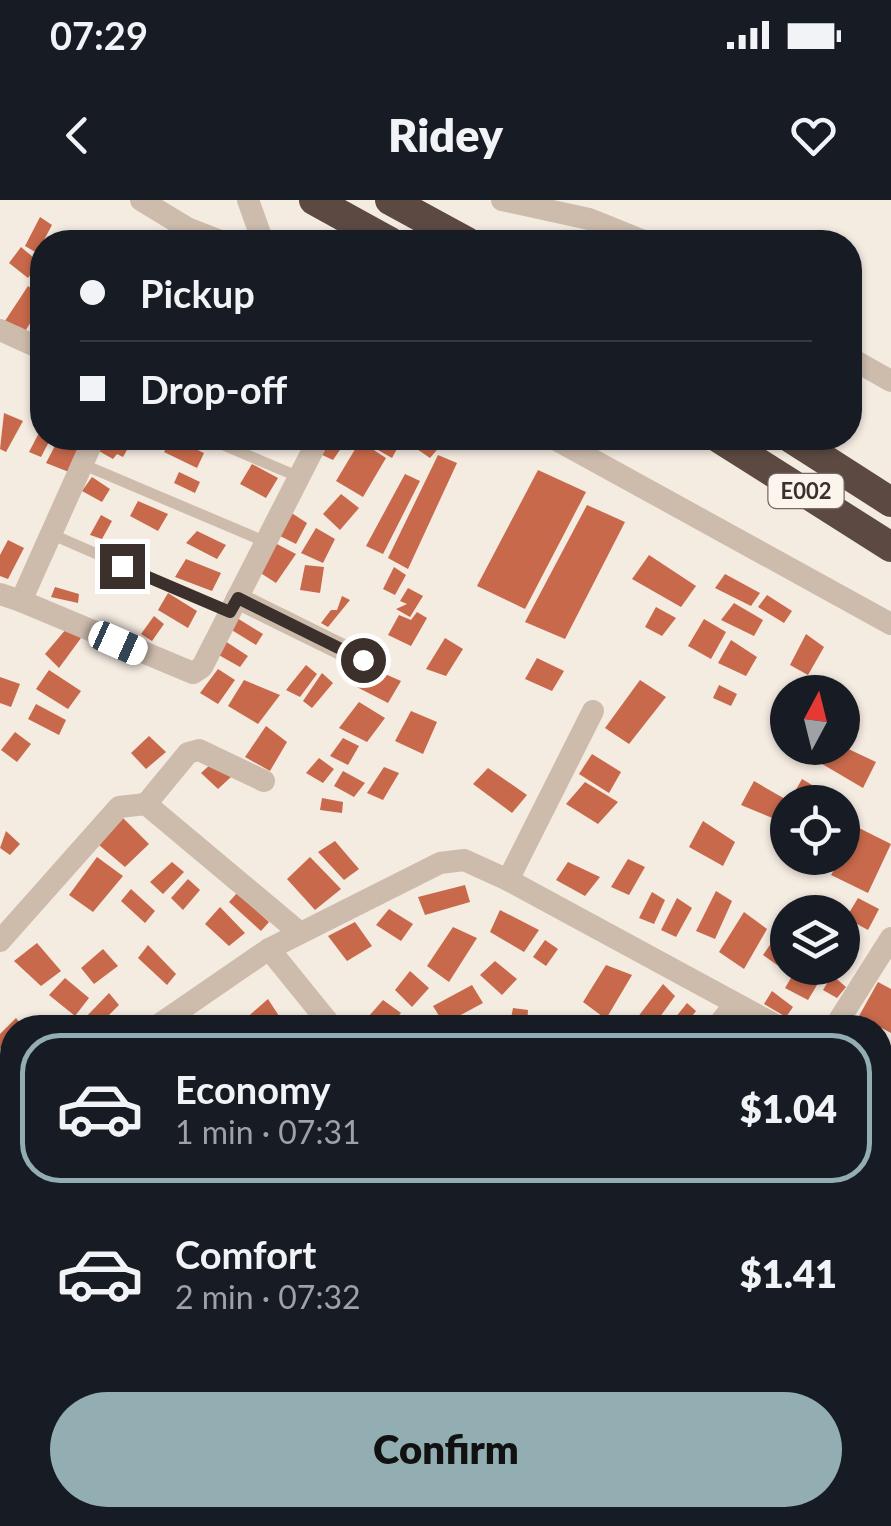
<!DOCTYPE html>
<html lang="en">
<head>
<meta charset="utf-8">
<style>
	body { margin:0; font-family:Lato,sans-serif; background:#242831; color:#f1f3f6; height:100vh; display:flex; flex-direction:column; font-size:38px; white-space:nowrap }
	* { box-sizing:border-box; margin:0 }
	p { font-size:32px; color:#9ea1a6 }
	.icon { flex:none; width:55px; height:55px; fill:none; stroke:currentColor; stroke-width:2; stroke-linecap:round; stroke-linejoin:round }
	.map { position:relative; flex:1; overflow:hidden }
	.side { position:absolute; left:0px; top:815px; width:892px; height:512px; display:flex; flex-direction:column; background:#171b24; border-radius:40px 40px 0 0; box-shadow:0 2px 8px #0004 }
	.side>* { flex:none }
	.top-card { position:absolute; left:30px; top:30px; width:832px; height:220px; border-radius:40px; box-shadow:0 2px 8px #0004; display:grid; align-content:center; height:220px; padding:0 50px; background:#171b24 }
	.needle { width:65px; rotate:7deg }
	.buttons { position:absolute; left:770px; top:475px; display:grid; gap:20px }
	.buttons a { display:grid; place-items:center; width:90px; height:90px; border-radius:50%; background:#171b24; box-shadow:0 2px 8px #0004; font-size:50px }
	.end { position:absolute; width:45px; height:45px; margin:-22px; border:12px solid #3b302b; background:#fff; box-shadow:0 0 0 5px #fff }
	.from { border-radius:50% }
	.car { position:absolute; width:30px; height:60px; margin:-30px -15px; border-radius:12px; box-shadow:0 0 8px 2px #0007; background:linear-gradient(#fff 24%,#345 0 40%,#fff 0 76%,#345 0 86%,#fff 0) }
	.top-card b { display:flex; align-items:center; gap:35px; height:95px; font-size:38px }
	.top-card b+b { border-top:2px solid #363941 }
	.top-card i { width:25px; height:25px; background:#f1f3f6 }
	ul { padding:18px 0 0; list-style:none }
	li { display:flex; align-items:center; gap:30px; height:150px; margin:0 20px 15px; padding:0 30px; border:5px solid transparent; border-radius:40px }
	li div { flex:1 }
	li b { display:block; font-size:38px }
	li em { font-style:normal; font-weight:800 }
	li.on { border-color:#92aeb2 }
	li>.icon { width:90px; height:90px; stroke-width:1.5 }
	.primary-button { display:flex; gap:20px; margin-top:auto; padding:20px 50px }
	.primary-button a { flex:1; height:115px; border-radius:60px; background:#92aeb2; color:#111; font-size:40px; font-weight:800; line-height:115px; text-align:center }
	.status { display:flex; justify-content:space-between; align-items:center; height:70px; padding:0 50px; background:#171b24; direction:ltr }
	.status svg { height:28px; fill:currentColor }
	header { display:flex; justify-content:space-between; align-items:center; height:130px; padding:0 50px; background:#171b24; font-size:45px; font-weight:800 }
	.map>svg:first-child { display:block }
	.building { fill:#c8694b }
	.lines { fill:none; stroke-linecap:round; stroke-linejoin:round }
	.service { stroke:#cdbbac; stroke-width:11 }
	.minor { stroke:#cdbbac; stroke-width:22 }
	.motorway { stroke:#5c4a42; stroke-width:30 }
	.route { stroke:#3b302b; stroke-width:12 }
	.labels { text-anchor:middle; stroke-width:8; stroke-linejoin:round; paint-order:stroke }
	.shield { fill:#fbf5ee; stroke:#756b66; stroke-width:2.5 }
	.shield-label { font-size:22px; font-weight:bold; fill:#3b302b }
</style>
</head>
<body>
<div class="status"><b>07:29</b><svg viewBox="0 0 49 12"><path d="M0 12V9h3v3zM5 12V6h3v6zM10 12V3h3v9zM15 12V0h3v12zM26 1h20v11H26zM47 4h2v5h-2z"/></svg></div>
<header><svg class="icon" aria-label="back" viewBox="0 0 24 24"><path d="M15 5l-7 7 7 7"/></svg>Ridey<svg class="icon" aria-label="heart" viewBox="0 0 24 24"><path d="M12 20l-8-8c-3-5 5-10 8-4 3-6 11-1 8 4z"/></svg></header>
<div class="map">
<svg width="891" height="1326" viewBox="0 0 891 1326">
	<rect width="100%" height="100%" fill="#f4ebe1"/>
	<g class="building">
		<polygon points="40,17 52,25 37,53 25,46"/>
		<polygon points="21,47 40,63 28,78 9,63"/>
		<polygon points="28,86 42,96 42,103 23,135 3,124"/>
		<polygon points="4,213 23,221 6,252 0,249"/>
		<polygon points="42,227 42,238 51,238 41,257 29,252"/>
		<polygon points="59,238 86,238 69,272 46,263"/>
		<polygon points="112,238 128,248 123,257 117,254 113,259 97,250"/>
		<polygon points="172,238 204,253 197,268 164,252"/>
		<polygon points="326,238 348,238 333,260 316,252"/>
		<polygon points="357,238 382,238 398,247 392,258"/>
		<polygon points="416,238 447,238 430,258 411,245"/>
		<polygon points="360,241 386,258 363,297 336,281"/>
		<polygon points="438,255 457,263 408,369 388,358"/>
		<polygon points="252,264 278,278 266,298 240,284"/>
		<polygon points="538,270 586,292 525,409 477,386"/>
		<polygon points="179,272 200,282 195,293 174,283"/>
		<polygon points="405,274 420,281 383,354 366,346"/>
		<polygon points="92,277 110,289 102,302 82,291"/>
		<polygon points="341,294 359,308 340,330 323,314"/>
		<polygon points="138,301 168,314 158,331 130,316"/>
		<polygon points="587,305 625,322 565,439 525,422"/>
		<polygon points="290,312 307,323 296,344 276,334"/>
		<polygon points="101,315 112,321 102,339 90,335"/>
		<polygon points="316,328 335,339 323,363 301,353"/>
		<polygon points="197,331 226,345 217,359 186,343"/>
		<polygon points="8,340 24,348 8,379 0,376 0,355"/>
		<polygon points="275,343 296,354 276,383 256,370"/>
		<polygon points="649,355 696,386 681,407 632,379"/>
		<polygon points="186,359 221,373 212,391 175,377"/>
		<polygon points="305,365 324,367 320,393 300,390"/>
		<polygon points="394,367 406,375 395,395 383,389"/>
		<polygon points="725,374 760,393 751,406 715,388"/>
		<polygon points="55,387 79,394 78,403 51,397"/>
		<polygon points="408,388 423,396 410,417 396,409 407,404 400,401"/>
		<polygon points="168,393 197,411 188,428 158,410"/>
		<polygon points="767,395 792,411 784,423 758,407"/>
		<polygon points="342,396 350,400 328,427 321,423 331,410 337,410"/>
		<polygon points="734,403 763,420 754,436 721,420"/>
		<polygon points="656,407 676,418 662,436 645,427"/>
		<polygon points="417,412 427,418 411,446 388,435 399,415 411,420"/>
		<polygon points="154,416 164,424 152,441 141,434"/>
		<polygon points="237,418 263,434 256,445 230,429"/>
		<polygon points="704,419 726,432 711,459 688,446"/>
		<polygon points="67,428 81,438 59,468 45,454"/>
		<polygon points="806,434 824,447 808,475 790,465"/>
		<polygon points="445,438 463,449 446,476 426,469"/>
		<polygon points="731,440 757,457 746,476 718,463"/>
		<polygon points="225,441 248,456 240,467 217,454"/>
		<polygon points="537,458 564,471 552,491 525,479"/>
		<polygon points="360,463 401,481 388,503 349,483"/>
		<polygon points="306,465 317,474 300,497 286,490"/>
		<polygon points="218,469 235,480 218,504 200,493"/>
		<polygon points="49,470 81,491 68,509 36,489"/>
		<polygon points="322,473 333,483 312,508 303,501"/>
		<polygon points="0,477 20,484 11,507 0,503"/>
		<polygon points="244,480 280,495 258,524 228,506"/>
		<polygon points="640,480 666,497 629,544 605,528"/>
		<polygon points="719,485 737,494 731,506 713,498"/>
		<polygon points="359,502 385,518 367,542 339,528"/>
		<polygon points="36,504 66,520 59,535 28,519"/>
		<polygon points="411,511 437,522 423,554 395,541"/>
		<polygon points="266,526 287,542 270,571 245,557"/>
		<polygon points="15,532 31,544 17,562 1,550"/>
		<polygon points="149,536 166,552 146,569 131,553"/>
		<polygon points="343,538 359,546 348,565 330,556"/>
		<polygon points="842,546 876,562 863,588 812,558 818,548"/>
		<polygon points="592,554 621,572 609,593 579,574"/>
		<polygon points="319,558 334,569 323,583 306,573"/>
		<polygon points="212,563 231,577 218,589 201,573"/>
		<polygon points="384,567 399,573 383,600 367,593"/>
		<polygon points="488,568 527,595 512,613 473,584"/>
		<polygon points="343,571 365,583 354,597 334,586"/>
		<polygon points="802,579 827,594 821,602 789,602"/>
		<polygon points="754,581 785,599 775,619 741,605"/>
		<polygon points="585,582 618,602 598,624 566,604"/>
		<polygon points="322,598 343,602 342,613 320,610"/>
		<polygon points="122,617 149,644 125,667 99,645"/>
		<polygon points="703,621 735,642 723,666 689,647"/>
		<polygon points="859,628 891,644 868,693 831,675"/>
		<polygon points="6,631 20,644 10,655 0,648"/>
		<polygon points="335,641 359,669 344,680 318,652"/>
		<polygon points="97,657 123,676 93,712 69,695"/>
		<polygon points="310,657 341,689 315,710 287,679"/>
		<polygon points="628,659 645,667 629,695 611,687"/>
		<polygon points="172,662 184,672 163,694 150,682"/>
		<polygon points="568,662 600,677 585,696 556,680"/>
		<polygon points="188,679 200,690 183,710 171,698"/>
		<polygon points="465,685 470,702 425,715 418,697"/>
		<polygon points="131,689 155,711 145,723 121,701"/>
		<polygon points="716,691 732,701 715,739 696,731"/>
		<polygon points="652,692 665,700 654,724 639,718"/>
		<polygon points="237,693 269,722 261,731 229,702"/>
		<polygon points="677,698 692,708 676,737 661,730"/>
		<polygon points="858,698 879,709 868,730 846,718"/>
		<polygon points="220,707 245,733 229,746 205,724"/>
		<polygon points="389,709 413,724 401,741 376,725"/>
		<polygon points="500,710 539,730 524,752 490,732"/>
		<polygon points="744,712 767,729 744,769 719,752"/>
		<polygon points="355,722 372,746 347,761 328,736"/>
		<polygon points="453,727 477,738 449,782 427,766"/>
		<polygon points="774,739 788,749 777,765 763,755"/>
		<polygon points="545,740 558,749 546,766 533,757"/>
		<polygon points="37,743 61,771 41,786 14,761"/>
		<polygon points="148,745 176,774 167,785 138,758"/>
		<polygon points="103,749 118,766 94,784 81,768"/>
		<polygon points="495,761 517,779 502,795 480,775"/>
		<polygon points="606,765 632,775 606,819 583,802"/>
		<polygon points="797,768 826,770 808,800 785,788"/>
		<polygon points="410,771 429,788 412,807 395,790"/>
		<polygon points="832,775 846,787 837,798 823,790"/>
		<polygon points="65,778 89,798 75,816 49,795"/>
		<polygon points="878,782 891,789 891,833 859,816"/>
		<polygon points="663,784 675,796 652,828 643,828 634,822"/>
		<polygon points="472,785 483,803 444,824 433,806"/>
		<polygon points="772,791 793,807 786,817 764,804"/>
		<polygon points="109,793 119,805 96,828 89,828 84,819"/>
		<polygon points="268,799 279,816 264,828 249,828 243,821"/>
		<polygon points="383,800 401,813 387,828 365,828 362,824"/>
		<polygon points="687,803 696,811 683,828 667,828"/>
		<polygon points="513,808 528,810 527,828 509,828"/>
		<polygon points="16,818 24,828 12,828 12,848 6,854 0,849 0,834"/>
		<polygon points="0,891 12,901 12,929 0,919"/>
		<polygon points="891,1157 891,1208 880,1211 880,1159"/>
		<rect x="43" y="1315" width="44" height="11"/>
		<polygon points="302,1315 333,1315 332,1326 300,1326"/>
		<polygon points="620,1315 660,1315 662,1322 623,1326"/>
	</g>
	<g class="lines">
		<g class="service">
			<polyline points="207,238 299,277"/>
			<polyline points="82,264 266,342"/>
			<polyline points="51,334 230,412"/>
		</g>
		<g class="minor">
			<polyline points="141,0 187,28 223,42"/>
			<polyline points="248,0 263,42"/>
			<polyline points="502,0 589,19 646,42"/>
			<polyline points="0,130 42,149"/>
			<polyline points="850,158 891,181"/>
			<polyline points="553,238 891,424"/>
			<polyline points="0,394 21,401 94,238"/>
			<polyline points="237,398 363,460"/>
			<polyline points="21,401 193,473 202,467 319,238"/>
			<polyline points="146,604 188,553 199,550 264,581"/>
			<polyline points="508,680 593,511"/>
			<polyline points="0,741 119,607 146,604 300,733"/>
			<polyline points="269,749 333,828"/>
			<polyline points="154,828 269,749 440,663 464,660 508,680 781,828"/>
			<polyline points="716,828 734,805"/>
			<polyline points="834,828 891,738"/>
			<polyline points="0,859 12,870"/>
			<polyline points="880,876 891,882"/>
			<polyline points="0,997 12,978"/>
			<polyline points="880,1058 891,1062"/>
			<polyline points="0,1129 12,1133"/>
			<polyline points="880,1299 891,1296"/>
			<polyline points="29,1315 30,1326"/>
			<polyline points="429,1315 454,1326"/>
			<polyline points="107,1326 111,1315"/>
			<polyline points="219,1326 221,1315"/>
			<polyline points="362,1326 364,1315"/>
			<polyline points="771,1326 814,1315"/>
		</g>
		<g class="motorway">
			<polyline points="314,0 390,42"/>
			<polyline points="390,0 467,42"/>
			<polyline points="719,238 891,347"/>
			<polyline points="791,238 891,302"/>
		</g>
	</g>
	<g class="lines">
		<polyline class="route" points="122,366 230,412 238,398 363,460"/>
	</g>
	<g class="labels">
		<rect class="shield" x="768.5" y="274" width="75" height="34" rx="8"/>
		<g class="shield-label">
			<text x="806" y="299">E002</text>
		</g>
	</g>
</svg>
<div class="buttons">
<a><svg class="needle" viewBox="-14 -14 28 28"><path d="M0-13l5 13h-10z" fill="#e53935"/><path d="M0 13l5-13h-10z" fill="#9ea1a6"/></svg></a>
<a><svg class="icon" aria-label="locate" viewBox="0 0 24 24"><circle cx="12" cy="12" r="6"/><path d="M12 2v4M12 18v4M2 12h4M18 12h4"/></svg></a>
<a><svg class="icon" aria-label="layers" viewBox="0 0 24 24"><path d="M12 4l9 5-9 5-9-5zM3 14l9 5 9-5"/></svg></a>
</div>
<i class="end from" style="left:363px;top:460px"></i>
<i class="end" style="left:122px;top:366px"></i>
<i class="car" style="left:118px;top:443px;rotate:114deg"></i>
<div class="top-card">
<b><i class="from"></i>Pickup</b>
<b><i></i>Drop-off</b>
</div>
<section class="side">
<ul>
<li class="on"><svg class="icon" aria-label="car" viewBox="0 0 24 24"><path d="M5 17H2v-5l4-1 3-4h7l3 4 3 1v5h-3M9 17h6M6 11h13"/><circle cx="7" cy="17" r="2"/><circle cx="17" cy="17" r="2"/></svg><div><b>Economy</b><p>1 min · 07:31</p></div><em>$1.04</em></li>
<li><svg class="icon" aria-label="car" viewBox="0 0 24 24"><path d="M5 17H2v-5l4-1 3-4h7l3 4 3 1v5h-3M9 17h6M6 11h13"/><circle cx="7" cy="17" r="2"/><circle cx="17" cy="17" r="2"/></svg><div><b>Comfort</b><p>2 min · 07:32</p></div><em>$1.41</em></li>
</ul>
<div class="primary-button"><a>Confirm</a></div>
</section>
</div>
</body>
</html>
